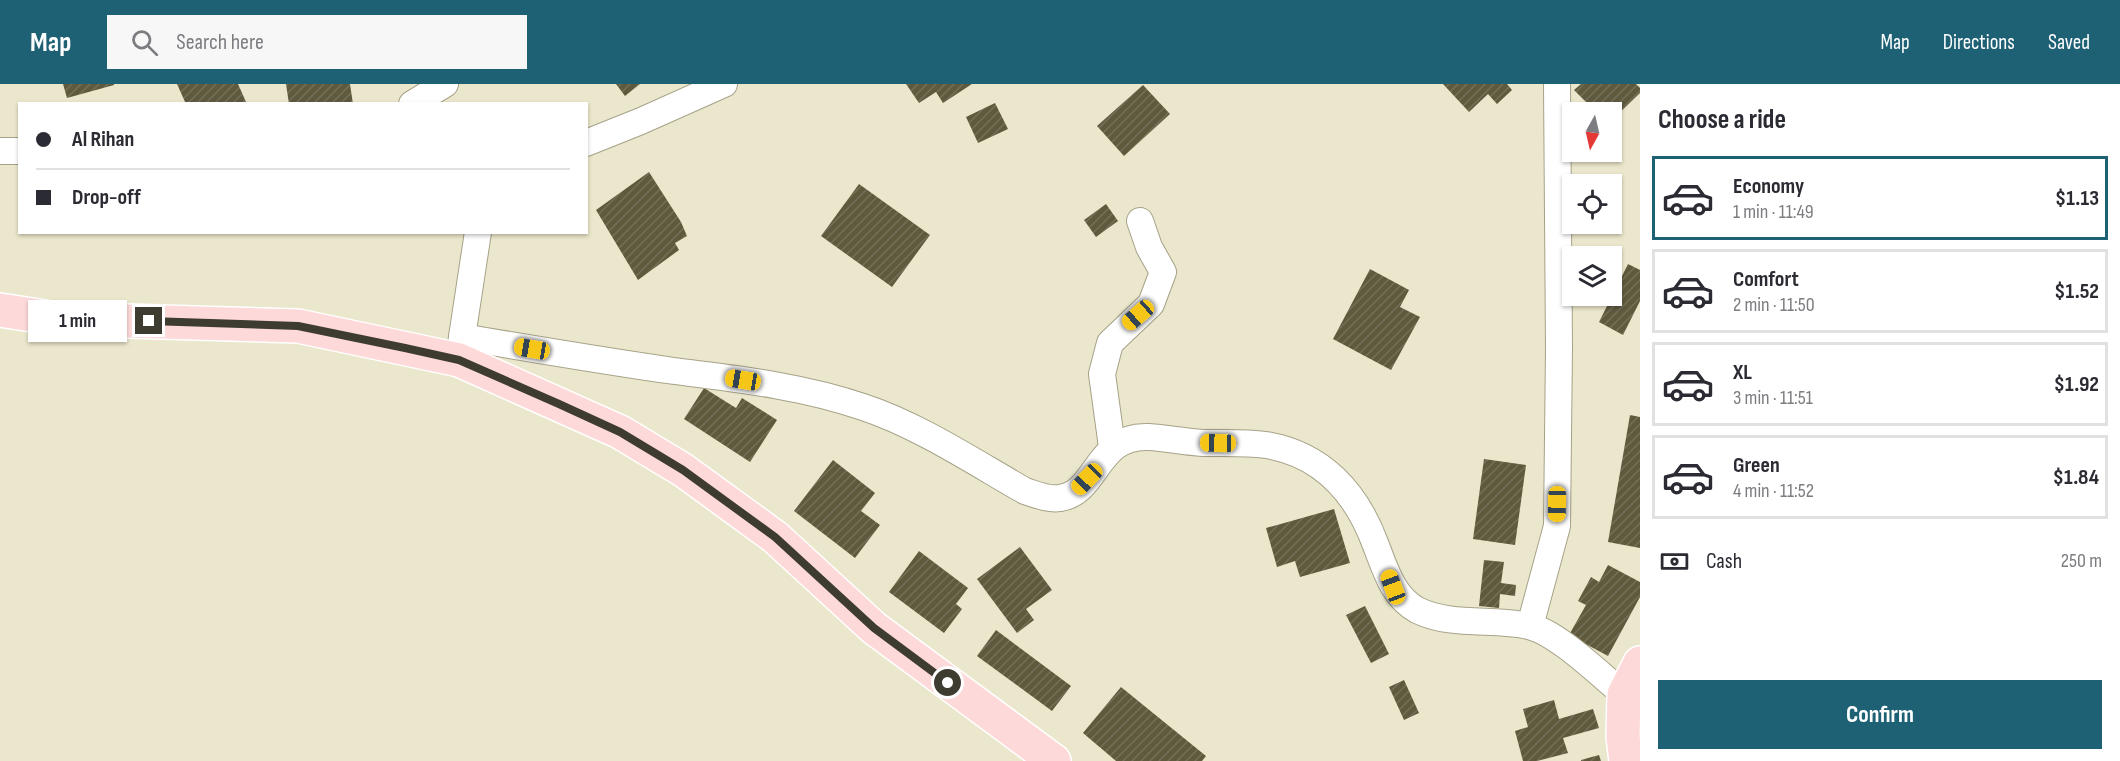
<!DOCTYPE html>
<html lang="en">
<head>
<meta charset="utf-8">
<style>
	body { margin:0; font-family:"Sofia Sans Condensed",sans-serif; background:#f7f7f7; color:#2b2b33; height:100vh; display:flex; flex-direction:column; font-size:22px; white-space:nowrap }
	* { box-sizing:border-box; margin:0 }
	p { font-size:20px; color:#7c7c81 }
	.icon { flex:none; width:33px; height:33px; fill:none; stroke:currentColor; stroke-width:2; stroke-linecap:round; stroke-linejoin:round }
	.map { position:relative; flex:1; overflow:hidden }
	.sheet { display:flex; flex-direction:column; background:#fff; width:480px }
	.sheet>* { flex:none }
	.hud { position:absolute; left:18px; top:18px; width:570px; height:132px; border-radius:0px; box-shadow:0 2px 4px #0004; display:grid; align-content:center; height:132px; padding:0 18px; background:#fff }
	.needle { width:39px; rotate:188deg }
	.controls { position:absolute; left:1562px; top:18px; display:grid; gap:12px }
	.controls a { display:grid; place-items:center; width:60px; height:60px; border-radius:0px; background:#fff; box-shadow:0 2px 4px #0004; font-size:30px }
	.end { position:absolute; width:27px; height:27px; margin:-14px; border:8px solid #3e3c31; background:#fff; box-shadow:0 0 0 3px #fff }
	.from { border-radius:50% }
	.bubble { position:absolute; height:42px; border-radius:0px; background:#fff; box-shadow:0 2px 4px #0004; font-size:20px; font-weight:700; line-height:42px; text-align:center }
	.car { position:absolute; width:18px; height:36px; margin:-18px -9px; border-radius:8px; box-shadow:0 0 4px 2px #0007; background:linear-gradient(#f5c518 24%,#345 0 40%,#f5c518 0 76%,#345 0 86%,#f5c518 0) }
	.hud b { display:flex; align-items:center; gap:21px; height:57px; font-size:22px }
	.hud b+b { border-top:2px solid #e1e1e2 }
	.hud i { width:15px; height:15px; background:#2b2b33 }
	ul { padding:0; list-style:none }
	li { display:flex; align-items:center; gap:18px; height:84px; margin:0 12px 9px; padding:0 6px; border:3px solid #e1e1e2; border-radius:0px }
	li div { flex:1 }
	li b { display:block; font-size:22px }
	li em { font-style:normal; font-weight:700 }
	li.on { border-color:#1e6074 }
	li>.icon { width:54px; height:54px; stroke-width:1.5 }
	h2 { padding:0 18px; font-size:27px; line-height:72px }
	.pay { display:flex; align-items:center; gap:15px; height:66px; padding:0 18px; font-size:22px }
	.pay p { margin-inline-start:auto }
	.primary-button { display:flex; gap:12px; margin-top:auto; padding:12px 18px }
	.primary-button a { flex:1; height:69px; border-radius:0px; background:#1e6074; color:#fff; font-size:24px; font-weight:700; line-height:69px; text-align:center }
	header { display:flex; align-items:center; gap:36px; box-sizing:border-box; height:84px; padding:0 30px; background:#1e6074; color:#fff }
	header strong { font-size:28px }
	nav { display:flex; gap:33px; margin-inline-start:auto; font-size:21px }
	.search { width:420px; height:54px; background:#f7f7f7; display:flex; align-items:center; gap:15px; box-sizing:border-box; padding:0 21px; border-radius:0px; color:#7c7c81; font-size:22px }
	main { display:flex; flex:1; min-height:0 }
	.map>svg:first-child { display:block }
	.building { fill:url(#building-hatch) }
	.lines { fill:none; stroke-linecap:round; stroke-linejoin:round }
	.minor-casing { stroke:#a6a288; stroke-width:28 }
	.primary-casing { stroke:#fff; stroke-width:36 }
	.minor { stroke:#fff; stroke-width:26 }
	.primary { stroke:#fed9d9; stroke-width:33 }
	.route { stroke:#3e3c31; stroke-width:8 }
</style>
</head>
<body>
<header>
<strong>Map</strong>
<div class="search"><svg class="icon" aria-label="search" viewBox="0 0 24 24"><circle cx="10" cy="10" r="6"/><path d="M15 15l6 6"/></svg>Search here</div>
<nav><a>Map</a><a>Directions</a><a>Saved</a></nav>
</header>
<main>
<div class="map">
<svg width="1640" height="677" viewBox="0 0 1640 677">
	<defs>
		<pattern id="building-hatch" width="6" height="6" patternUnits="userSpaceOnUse" patternTransform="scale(1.5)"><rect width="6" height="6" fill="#5f5a3e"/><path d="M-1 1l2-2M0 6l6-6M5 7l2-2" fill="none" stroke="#736f58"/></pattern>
	</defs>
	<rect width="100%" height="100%" fill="#ebe7cc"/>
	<g class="building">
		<polygon points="63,0 114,0 114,1 67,14"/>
		<polygon points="177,0 238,0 246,18 242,20 186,20"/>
		<polygon points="286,0 350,0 353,20 289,20"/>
		<polygon points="616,0 640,0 625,12"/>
		<polygon points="906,0 972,0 943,19 936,8 919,19"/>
		<polygon points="1443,0 1507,0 1512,6 1497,20 1488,10 1469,28"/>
		<polygon points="1581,0 1636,0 1640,4 1640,9 1611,37 1611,28 1596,28 1574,6"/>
		<polygon points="1143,1 1170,30 1124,72 1097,42"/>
		<polygon points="995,19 1008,45 978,59 966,33"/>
		<polygon points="649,88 681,138 687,152 675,159 679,166 638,196 596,126"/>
		<polygon points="859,100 930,151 892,203 821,152"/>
		<polygon points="1106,120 1118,137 1096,153 1084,136"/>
		<polygon points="1628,180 1640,186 1640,217 1623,251 1599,238"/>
		<polygon points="1370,185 1409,206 1400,223 1420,233 1391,286 1333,255"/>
		<polygon points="704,304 736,324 742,314 777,336 750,378 684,335"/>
		<polygon points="1630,331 1640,333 1640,464 1608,458"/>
		<polygon points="1484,375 1526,381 1515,461 1473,455"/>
		<polygon points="833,376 875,409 861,427 880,441 855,474 794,427"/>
		<polygon points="1334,425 1350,479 1300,493 1295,477 1277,483 1266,444"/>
		<polygon points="1020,463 1052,506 1026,525 1034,536 1017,549 977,495"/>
		<polygon points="919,467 968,504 956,520 962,525 944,549 889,508"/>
		<polygon points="1484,476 1504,478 1501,499 1516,501 1515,512 1500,510 1499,524 1479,522"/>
		<polygon points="1608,481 1640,498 1640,513 1608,572 1569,551 1586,521 1578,517 1591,493 1599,498"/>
		<polygon points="1365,522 1389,570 1371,579 1346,531"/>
		<polygon points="996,546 1071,602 1052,627 977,572"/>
		<polygon points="1404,596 1419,629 1404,636 1389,603"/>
		<polygon points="1121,603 1206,672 1202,677 1116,677 1083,649"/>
		<polygon points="1554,616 1559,635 1593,625 1599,644 1563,654 1568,669 1537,677 1523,677 1515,647 1528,643 1523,625"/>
		<polygon points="1599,671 1601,677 1581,677 1581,676"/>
	</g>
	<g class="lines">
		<g class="minor-casing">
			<g id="minor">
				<polyline points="412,20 445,0"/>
				<polyline points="586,59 641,37 724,0"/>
				<polyline points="0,67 20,67"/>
				<polyline points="462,253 478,148"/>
				<path d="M459,276L462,253C533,265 604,277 674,287C737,295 802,302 863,323C918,341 974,378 1025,407C1035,410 1048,416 1060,414C1098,409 1096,350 1149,353C1167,354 1184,358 1203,359C1224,359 1245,358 1266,361C1321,370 1356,408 1375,459C1385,484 1392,512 1417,526C1451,543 1493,534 1529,542C1558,549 1600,591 1624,610"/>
				<polyline points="1112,363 1102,290 1110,259 1151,220 1163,188 1149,163 1140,137"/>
				<polyline points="1530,542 1557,442 1559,264 1557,0"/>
			</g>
		</g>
		<g class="primary-casing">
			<g id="primary">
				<polyline points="0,226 58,235 298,242 459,276 620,348 683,386 775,453 874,544 1054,677"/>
				<polyline points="1626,677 1623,653 1624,610 1640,579"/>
			</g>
		</g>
		<use href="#minor" class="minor"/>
		<use href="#primary" class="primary"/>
	</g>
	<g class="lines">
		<polyline class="route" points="149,237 298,242 405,264 459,276 559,320 620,348 683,386 720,413 775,453 874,544 948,599"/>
	</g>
</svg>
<div class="controls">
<a><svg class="needle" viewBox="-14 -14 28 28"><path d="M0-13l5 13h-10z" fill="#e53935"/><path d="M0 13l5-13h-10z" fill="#7c7c81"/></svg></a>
<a><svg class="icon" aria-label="locate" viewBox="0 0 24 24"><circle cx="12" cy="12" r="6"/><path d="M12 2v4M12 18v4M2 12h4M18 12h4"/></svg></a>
<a><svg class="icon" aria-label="layers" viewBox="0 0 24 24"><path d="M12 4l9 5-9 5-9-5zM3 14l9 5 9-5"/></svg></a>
</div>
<i class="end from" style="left:948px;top:599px"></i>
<i class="end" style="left:149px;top:237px"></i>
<div class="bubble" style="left:28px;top:216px;width:99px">1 min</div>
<i class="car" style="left:1138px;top:231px;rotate:229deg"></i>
<i class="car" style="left:532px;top:265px;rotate:280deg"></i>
<i class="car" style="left:743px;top:296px;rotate:279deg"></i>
<i class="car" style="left:1218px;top:359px;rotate:271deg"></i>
<i class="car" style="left:1087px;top:395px;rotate:224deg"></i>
<i class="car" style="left:1557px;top:420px;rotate:181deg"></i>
<i class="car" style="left:1393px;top:503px;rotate:339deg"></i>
<div class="hud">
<b><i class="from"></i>Al Rihan</b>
<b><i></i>Drop-off</b>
</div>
</div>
<section class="sheet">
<h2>Choose a ride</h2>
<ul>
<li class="on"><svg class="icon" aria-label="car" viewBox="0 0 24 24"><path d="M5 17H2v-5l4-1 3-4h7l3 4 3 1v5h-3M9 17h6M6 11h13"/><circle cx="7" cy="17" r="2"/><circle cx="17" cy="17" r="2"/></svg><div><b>Economy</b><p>1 min · 11:49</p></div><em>$1.13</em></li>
<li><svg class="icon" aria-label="car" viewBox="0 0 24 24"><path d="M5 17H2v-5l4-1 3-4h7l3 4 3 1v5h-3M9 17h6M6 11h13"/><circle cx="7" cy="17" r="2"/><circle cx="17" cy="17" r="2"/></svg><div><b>Comfort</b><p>2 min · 11:50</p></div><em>$1.52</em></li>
<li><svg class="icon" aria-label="car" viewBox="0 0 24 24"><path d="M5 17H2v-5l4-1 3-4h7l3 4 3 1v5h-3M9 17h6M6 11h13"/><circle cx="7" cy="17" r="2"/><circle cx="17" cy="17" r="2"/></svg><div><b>XL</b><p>3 min · 11:51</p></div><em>$1.92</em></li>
<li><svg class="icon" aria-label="car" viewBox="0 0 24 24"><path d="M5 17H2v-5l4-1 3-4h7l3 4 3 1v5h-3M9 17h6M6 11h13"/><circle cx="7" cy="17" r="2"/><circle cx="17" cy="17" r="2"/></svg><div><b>Green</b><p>4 min · 11:52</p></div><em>$1.84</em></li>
</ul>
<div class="pay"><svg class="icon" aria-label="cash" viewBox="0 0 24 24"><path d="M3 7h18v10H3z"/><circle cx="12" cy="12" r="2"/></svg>Cash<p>250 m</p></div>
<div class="primary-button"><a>Confirm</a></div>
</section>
</main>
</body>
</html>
